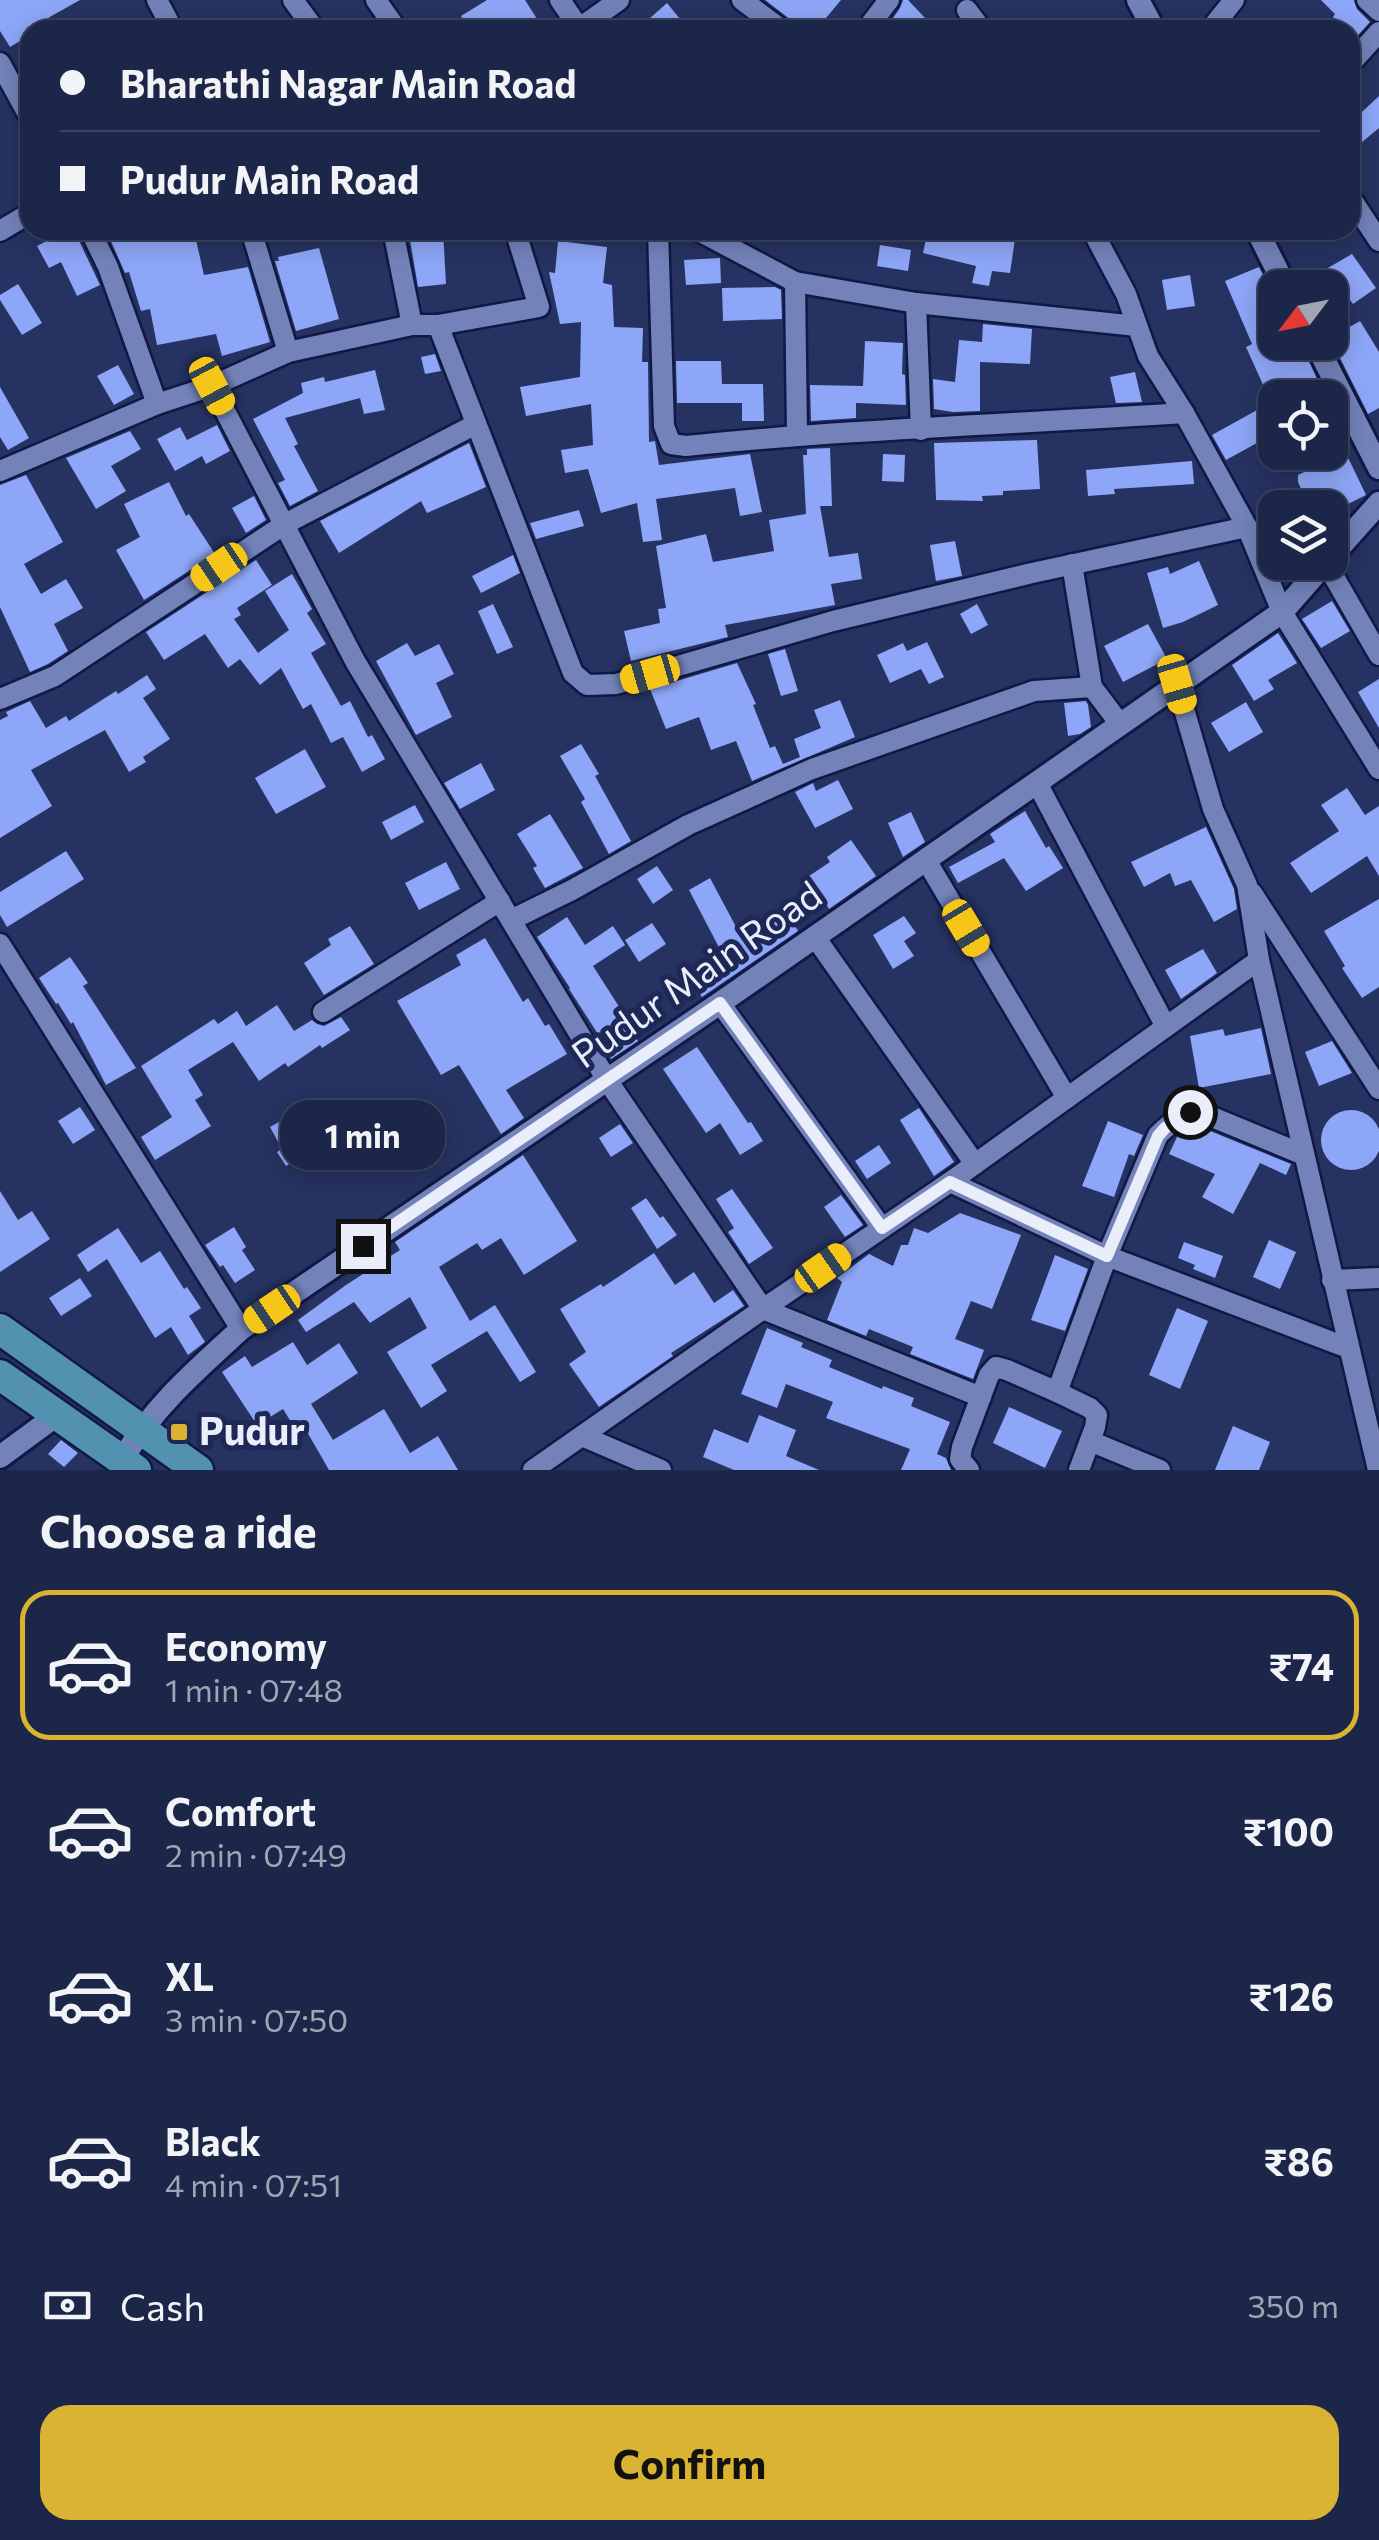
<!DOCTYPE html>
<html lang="en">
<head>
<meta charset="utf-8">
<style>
	body { margin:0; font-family:Commissioner,sans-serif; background:#293253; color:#f1f3f6; height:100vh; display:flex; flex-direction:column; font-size:38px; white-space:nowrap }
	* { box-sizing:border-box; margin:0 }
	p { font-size:32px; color:#a0a5b4 }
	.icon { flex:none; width:55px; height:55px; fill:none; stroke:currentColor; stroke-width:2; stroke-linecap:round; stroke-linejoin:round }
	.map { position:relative; height:1470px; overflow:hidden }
	.side { display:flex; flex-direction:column; background:#1c2649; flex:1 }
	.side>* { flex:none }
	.banner { position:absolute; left:20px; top:20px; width:1340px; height:220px; border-radius:30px; box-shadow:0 5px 25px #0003,0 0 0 2px #3a4361; display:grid; align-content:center; height:220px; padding:0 40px; background:#1c2649 }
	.needle { width:65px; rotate:238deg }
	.controls { position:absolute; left:1258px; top:270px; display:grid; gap:20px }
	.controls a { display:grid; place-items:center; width:90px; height:90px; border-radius:20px; background:#1c2649; box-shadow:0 5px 25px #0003,0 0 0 2px #3a4361; font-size:50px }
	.end { position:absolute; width:45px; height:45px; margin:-22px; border:12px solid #e9eefa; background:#111; box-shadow:0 0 0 5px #111 }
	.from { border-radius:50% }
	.bubble { position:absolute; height:70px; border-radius:30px; background:#1c2649; box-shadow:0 5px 25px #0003,0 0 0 2px #3a4361; font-size:32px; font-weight:700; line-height:70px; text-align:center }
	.car { position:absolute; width:30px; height:60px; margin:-30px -15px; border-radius:12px; box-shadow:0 0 8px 2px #0007; background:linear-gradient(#f5c518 24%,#345 0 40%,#f5c518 0 76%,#345 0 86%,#f5c518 0) }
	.banner b { display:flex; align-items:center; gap:35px; height:95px; font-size:38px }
	.banner b+b { border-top:2px solid #3a4361 }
	.banner i { width:25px; height:25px; background:#f1f3f6 }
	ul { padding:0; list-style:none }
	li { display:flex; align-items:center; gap:30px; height:150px; margin:0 20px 15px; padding:0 20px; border:5px solid transparent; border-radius:30px }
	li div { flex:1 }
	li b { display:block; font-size:38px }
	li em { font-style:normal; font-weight:700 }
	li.selected { border-color:#dab333 }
	li>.icon { width:90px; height:90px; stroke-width:1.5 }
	h2 { padding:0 40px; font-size:45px; line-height:120px }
	.pay { display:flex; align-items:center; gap:25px; height:110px; padding:0 40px; font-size:38px }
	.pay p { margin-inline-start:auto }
	.button { display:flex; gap:20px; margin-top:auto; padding:20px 40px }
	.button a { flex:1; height:115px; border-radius:30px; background:#dab333; color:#111; font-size:40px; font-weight:700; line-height:115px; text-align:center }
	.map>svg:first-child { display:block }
	.building { fill:#8ea6f7 }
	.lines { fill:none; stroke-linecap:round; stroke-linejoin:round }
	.minor-casing { stroke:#101845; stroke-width:25 }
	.tertiary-casing { stroke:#101845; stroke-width:28 }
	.primary-casing { stroke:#101845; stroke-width:35 }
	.minor { stroke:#7383ba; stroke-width:20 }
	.tertiary { stroke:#7383ba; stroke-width:22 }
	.primary { stroke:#5391b1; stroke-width:30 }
	.route { stroke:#e9eefa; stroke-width:12 }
	.poi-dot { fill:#dab333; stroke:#1d2856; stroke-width:4 }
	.labels { text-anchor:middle; stroke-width:10; stroke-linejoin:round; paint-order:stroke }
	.street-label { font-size:38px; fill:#e9eefa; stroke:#1d2856 }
	.poi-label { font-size:38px; font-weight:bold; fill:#e9eefa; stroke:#1d2856; text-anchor:start }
</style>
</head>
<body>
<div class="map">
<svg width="1379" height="1470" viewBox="0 0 1379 1470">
	<rect width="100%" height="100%" fill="#263261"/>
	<g class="building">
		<polygon points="0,0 80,0 48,18 50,22 38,30 30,30 30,35 10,47 0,31"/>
		<polygon points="487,0 525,0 544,30 469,30 461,16"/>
		<polygon points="765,0 841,0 816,30 804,30"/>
		<polygon points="903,0 908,0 926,19 915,30 905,30 893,18 900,8"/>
		<polygon points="1321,0 1354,0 1357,9 1370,22 1350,44 1350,30 1324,30 1335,19 1333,17 1335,14"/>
		<polygon points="667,3 689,30 659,30 649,19"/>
		<polygon points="1379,96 1379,128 1350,152 1350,123"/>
		<polygon points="68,230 74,230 100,285 77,296 61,262 49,268 37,246"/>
		<polygon points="120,230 189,230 196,240 204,275 248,267 270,342 222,356 216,334 157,345 150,309 141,311 129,272 125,273 109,237"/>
		<polygon points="443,230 446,284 418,287 409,234"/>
		<polygon points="928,230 941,230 981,240 983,230 1016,232 1010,273 992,271 989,286 972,283 976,266 923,253"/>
		<polygon points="558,241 607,247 603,283 612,285 614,327 643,328 642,362 648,362 649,442 655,441 659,465 750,454 762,512 740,516 735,488 656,499 662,540 643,542 637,503 601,513 588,469 565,473 561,450 593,445 591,404 526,416 520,387 580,377 581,322 560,324 549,272 555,273"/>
		<polygon points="880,245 911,250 908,271 877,266"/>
		<polygon points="319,248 339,319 296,331 275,261 279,261 278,257"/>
		<polygon points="1352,254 1376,288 1353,304 1342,289 1330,295 1330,288 1301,288 1300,284"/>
		<polygon points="720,258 721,283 686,285 684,260"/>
		<polygon points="1259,267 1275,298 1275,342 1300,342 1326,398 1269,398 1246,347 1252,344 1225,281"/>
		<polygon points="1190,275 1195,306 1167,310 1162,280"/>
		<polygon points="18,284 42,323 22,335 0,300 0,295"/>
		<polygon points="775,287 781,290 782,319 723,321 722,288"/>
		<polygon points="1360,321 1379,352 1379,408 1368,414 1330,338"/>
		<polygon points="983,324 1032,329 1030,364 980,362 980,411 953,412 934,409 933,379 955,382 959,340 982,342"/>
		<polygon points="865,341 903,343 902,374 905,375 906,405 856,403 856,418 811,421 810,385 863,386"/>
		<polygon points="435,354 441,371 425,374 421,357"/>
		<polygon points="676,361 721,361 722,384 763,384 764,421 742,421 742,403 677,403"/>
		<polygon points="118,365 134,394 114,405 97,376"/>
		<polygon points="375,370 385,410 364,414 360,398 285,418 298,444 294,446 318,491 290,506 278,483 285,480 253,419 303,393 301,383 324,377 325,382"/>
		<polygon points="1135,372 1142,402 1116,403 1110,377"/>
		<polygon points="0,387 29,438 8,450 0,437"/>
		<polygon points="1275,400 1275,433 1226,460 1212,435"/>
		<polygon points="1330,420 1366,495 1330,513 1330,508 1310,508 1298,482 1298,475 1321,464 1316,452 1330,452"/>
		<polygon points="217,425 230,451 206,464 202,456 175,471 157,439 180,427 187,440"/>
		<polygon points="130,431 141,449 111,466 126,491 96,509 66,458"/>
		<polygon points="1037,440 1040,489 1003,491 1003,495 982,496 983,501 936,500 934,443"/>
		<polygon points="469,443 486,487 427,513 421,501 339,553 320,521"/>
		<polygon points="830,448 832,506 820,506 829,557 858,553 862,579 831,584 835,605 725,625 728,637 631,661 624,631 660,623 658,609 666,608 656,546 706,534 713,562 774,551 769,520 806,514 803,455 807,455 807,449"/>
		<polygon points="883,454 905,455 904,482 882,481"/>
		<polygon points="1192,461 1194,484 1114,489 1115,494 1088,496 1086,470"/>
		<polygon points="26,475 63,542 24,564 41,594 66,579 83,608 54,624 68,651 48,664 30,672 0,607 0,485"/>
		<polygon points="169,482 186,516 189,514 215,554 144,600 116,550 140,537 124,504"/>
		<polygon points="254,496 266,520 246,533 232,508"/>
		<polygon points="579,510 584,526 536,539 530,523"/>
		<polygon points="955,541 962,576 936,581 930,545"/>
		<polygon points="513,555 520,573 481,593 472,576"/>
		<polygon points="256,560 272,585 237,608 241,615 234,619 258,653 289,630 265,591 292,574 312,609 307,613 326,644 311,653 341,706 350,701 368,737 372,735 385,759 362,772 343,737 331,743 311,704 303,709 281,668 260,685 240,659 228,668 205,634 164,660 146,632"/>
		<polygon points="1199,561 1218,605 1183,622 1163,628 1147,573 1168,567 1170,574"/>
		<polygon points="1332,601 1350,631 1321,648 1302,619"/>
		<polygon points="493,604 513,647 497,654 478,611"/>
		<polygon points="977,604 988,625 971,634 960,614"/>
		<polygon points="1148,624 1167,659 1123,682 1104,646"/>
		<polygon points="1278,633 1297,663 1268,680 1274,689 1254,701 1232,665"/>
		<polygon points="927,642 944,677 929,684 921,669 890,683 877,655 903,643 907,651"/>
		<polygon points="407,643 415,656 439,644 454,674 436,683 452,717 416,735 376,661"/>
		<polygon points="785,649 798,691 781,696 768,654"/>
		<polygon points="737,663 756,704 753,705 770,748 775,746 783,764 800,757 794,739 821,728 814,710 840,700 855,737 752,781 736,741 711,750 699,717 666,729 650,689"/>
		<polygon points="147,675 156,689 143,698 170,739 143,757 146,762 129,772 105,730 31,770 52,806 0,838 0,720 8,716 6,712 30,701 46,728 66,716 69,721 116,691 118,694"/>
		<polygon points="1379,679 1379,728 1358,692"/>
		<polygon points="1086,701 1088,705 1091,727 1080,734 1068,736 1064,703"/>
		<polygon points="1246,702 1263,732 1229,752 1211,723"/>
		<polygon points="581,744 599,774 595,776 631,841 609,854 581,802 585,799 560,756"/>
		<polygon points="305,749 326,787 276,814 255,778"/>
		<polygon points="481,763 495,790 460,809 444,783"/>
		<polygon points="838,780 853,809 815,828 795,792 813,783 816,791"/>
		<polygon points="1347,788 1365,815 1379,806 1379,876 1367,856 1311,893 1290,863 1339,831 1321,805"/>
		<polygon points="415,805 424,822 391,840 382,822"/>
		<polygon points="1025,811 1046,848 1049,846 1063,868 1026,891 1004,858 958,883 949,867 995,842 990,834"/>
		<polygon points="911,812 925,842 903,857 888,823"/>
		<polygon points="550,814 583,868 545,888 533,868 537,866 517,834"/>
		<polygon points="1206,827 1234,889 1237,909 1214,922 1191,880 1175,886 1170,873 1144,887 1131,862"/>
		<polygon points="851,840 876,876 829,909 809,876 830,862 827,857"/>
		<polygon points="66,851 84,879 7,927 0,915 0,892"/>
		<polygon points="446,862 460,889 419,910 405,883"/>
		<polygon points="657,866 673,890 653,904 637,879"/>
		<polygon points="710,878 743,940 788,914 798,931 702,997 689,977 723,955 689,890"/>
		<polygon points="1379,899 1379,987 1362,998 1342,968 1345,966 1324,931"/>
		<polygon points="904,916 916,933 904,941 914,956 893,969 873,935"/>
		<polygon points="567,917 585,945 613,926 625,945 593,966 625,1016 623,1017 638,1041 611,1059 596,1035 598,1034 569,989 570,988 537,937"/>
		<polygon points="652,923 666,944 639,962 625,940"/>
		<polygon points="350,926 374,964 324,995 304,963 331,945 328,939"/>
		<polygon points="485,938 523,1002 528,998 545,1026 549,1024 567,1054 506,1090 524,1118 501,1134 459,1065 441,1075 397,1001 461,965 456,955"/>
		<polygon points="1203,949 1217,973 1181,999 1165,970"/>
		<polygon points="70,957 88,983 83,986 136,1068 106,1085 73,1022 71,1024 58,1003 56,1004 39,978"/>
		<polygon points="277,1005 294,1031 312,1020 317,1024 324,1026 341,1017 350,1030 322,1048 320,1045 288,1067 285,1063 259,1081 233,1042 188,1070 203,1095 195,1100 211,1126 155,1160 141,1137 172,1117 141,1066 214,1019 218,1024 237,1011 246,1026"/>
		<polygon points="1261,1028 1271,1074 1199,1088 1190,1036 1223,1029 1225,1036"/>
		<polygon points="1332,1041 1352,1073 1319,1086 1305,1052"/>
		<polygon points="697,1047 748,1123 751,1122 763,1141 740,1155 720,1123 706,1133 663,1069"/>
		<polygon points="80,1107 95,1130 73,1144 58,1121"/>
		<polygon points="919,1108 954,1162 934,1176 900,1120"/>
		<circle cx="1351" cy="1140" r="30"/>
		<polygon points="290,1116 311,1150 286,1166 277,1152 282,1149 270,1127"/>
		<polygon points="353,1119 366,1138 324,1167 311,1147"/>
		<polygon points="1108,1121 1143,1135 1134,1156 1129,1154 1114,1197 1082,1186"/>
		<polygon points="620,1124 633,1143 611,1157 599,1138"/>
		<polygon points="1198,1126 1291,1164 1286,1175 1260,1163 1233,1214 1202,1197 1215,1174 1169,1154 1177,1137 1182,1133 1190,1136 1194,1127"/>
		<polygon points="879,1145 891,1163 867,1179 855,1161"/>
		<polygon points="523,1155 577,1241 524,1275 501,1238 482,1250 477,1243 439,1267 470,1321 495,1305 536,1372 520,1382 487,1331 431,1365 447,1391 421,1408 387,1352 427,1328 410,1297 370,1323 354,1302 306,1332 298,1320 346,1285 400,1250 395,1242"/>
		<polygon points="732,1189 773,1248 749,1264 728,1232 734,1228 716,1199"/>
		<polygon points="0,1191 18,1220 32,1211 50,1239 0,1272"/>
		<polygon points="841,1195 863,1225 845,1237 824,1207"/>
		<polygon points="646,1198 660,1218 663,1216 677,1235 657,1249 631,1208"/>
		<polygon points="960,1213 1021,1235 992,1309 971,1301 955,1339 984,1350 973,1379 910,1354 913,1347 869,1329 866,1336 827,1320 842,1282 837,1278 869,1254 893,1266 901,1245 908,1245 914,1228 928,1233"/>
		<polygon points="234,1227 246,1247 242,1250 255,1270 235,1283 223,1265 220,1267 205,1245"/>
		<polygon points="118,1228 141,1263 160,1251 184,1289 187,1287 201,1308 189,1316 205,1342 188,1355 171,1327 155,1338 107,1259 88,1272 77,1255"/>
		<polygon points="1269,1240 1296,1252 1280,1289 1253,1277"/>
		<polygon points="1184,1242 1223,1256 1215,1278 1193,1269 1195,1265 1178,1258"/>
		<polygon points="654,1253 675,1285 694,1272 714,1303 733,1290 744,1306 671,1353 673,1356 599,1407 569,1364 586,1352 560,1309 601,1284 603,1287"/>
		<polygon points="1055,1255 1088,1269 1065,1331 1031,1320"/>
		<polygon points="80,1278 92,1296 61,1316 49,1298"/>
		<polygon points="1177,1308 1208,1321 1180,1389 1149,1375"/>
		<polygon points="767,1328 803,1343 801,1347 832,1360 829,1367 882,1389 883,1386 914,1398 911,1406 950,1422 937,1454 946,1458 951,1470 901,1470 910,1449 826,1418 833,1402 786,1384 777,1408 741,1394"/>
		<polygon points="293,1342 307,1365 339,1343 358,1373 311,1404 333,1440 384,1409 410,1453 438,1436 458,1470 329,1470 306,1430 299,1435 283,1409 257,1425 222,1372 245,1356 252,1367"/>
		<polygon points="1009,1407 1062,1431 1045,1468 993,1443"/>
		<polygon points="759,1415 796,1430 786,1456 819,1470 734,1470 703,1457 714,1429 748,1443"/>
		<polygon points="1233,1426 1270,1442 1259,1470 1215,1470"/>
		<polygon points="61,1440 78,1453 64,1467 48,1454"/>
	</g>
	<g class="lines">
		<g class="minor-casing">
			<g id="minor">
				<polyline points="157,0 173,30"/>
				<polyline points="293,0 315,30"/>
				<polyline points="376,0 397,30"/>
				<polyline points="560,0 579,28"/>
				<polyline points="742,0 782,30"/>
				<polyline points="1367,0 1379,11"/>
				<polyline points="967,10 982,30"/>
				<polyline points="577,30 619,0"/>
				<polyline points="866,30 889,0"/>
				<polyline points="1210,30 1234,0"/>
				<polyline points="0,63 30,118"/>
				<polyline points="1350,64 1379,32"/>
				<polyline points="1350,197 1379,241"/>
				<polyline points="90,230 108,267 157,404"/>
				<polyline points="251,230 288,352"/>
				<polyline points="393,230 412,325"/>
				<path d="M658,230L664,426L671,444L686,446C851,429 1018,424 1184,413"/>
				<polyline points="697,230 795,282 916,303 1137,326"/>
				<polyline points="1092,230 1126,294 1148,356 1184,413 1247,527 1282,612 1379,769"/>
				<polyline points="0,231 30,213"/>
				<polyline points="795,282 797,435"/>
				<polyline points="916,303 921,430"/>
				<polyline points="438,325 573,673 587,685 616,684 833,621 1032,573 1247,527"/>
				<polyline points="212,386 355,661 607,1080 763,1309 981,1397"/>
				<polyline points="0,471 157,404 212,386 288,352 412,325 438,325 539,307 515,230"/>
				<polyline points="1326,563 1379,655"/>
				<polyline points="1072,564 1092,687"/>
				<polyline points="1177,685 1213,809 1247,885 1259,960"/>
				<polyline points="0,699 55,676 285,524 476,424"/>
				<polyline points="1037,783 1166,1027"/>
				<polyline points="926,860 1067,1098"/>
				<polyline points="1252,893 1379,1089"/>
				<polyline points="511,920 572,890 688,825 812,769 1034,691 1092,687 1120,724"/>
				<polyline points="815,937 975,1164"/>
				<polyline points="0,944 241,1329"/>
				<polyline points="720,1003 882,1228"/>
				<polyline points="323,1012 500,901"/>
				<polyline points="950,1182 1107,1256 1348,1348"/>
				<polyline points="1332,1280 1379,1278"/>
				<polyline points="1057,1392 1090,1408 1097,1415 1095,1427 1079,1470"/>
				<polyline points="582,1436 661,1470"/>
				<polyline points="1090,1441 1160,1470"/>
				<polyline points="533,1470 763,1309 950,1182 1259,960 1378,1470"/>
				<path d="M969,1470L960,1459L962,1447L989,1375L996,1367L1007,1370L1057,1392L1107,1256L1158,1135C1169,1124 1184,1112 1200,1112L1304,1155"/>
			</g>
		</g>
		<g class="tertiary-casing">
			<g id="tertiary">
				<polyline points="1138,0 1154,30"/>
				<polyline points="1257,230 1286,288"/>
				<polyline points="1315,342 1379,468"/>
				<polyline points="1330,558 1379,503"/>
				<polyline points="0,1457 57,1415"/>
				<path d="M122,1460C154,1406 195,1371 241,1329L720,1003L1282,612L1326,562"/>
			</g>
		</g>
		<g class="primary-casing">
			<g id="primary">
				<polyline points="0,1329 198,1470"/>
				<polyline points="0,1375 136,1470"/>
			</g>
		</g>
		<use href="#minor" class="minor"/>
		<use href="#tertiary" class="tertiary"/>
		<use href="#primary" class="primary"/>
	</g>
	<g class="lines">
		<polyline class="route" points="363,1246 720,1003 882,1228 950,1182 1107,1256 1158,1136 1165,1128 1190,1112"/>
	</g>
	<rect class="poi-dot" x="169" y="1422" width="20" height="20" rx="5"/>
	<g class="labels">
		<g class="street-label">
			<text transform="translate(697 975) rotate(-35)" y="13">Pudur Main Road</text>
		</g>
		<g class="poi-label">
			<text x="199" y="1445">Pudur</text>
		</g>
	</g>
</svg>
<div class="controls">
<a><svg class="needle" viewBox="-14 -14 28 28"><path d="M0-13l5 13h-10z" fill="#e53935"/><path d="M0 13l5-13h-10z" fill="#a0a5b4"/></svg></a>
<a><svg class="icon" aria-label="locate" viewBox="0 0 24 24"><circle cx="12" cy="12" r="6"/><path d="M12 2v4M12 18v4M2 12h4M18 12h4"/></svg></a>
<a><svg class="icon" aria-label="layers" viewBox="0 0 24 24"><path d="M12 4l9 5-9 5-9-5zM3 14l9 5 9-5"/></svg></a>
</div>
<i class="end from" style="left:1190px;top:1112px"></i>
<i class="end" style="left:363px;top:1246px"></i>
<div class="bubble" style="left:280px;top:1100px;width:165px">1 min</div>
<i class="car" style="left:212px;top:386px;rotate:152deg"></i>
<i class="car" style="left:219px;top:567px;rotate:236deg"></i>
<i class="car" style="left:650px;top:674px;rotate:254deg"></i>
<i class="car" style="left:1177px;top:684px;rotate:164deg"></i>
<i class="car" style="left:966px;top:928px;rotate:149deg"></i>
<i class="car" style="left:823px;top:1268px;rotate:55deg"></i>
<i class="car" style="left:272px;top:1309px;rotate:236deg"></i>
<div class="banner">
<b><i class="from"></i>Bharathi Nagar Main Road</b>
<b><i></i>Pudur Main Road</b>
</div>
</div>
<section class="side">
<h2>Choose a ride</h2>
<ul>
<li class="selected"><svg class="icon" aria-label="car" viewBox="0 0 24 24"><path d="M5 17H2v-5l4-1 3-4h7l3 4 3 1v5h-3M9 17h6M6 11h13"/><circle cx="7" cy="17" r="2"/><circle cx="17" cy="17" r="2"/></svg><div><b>Economy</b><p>1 min · 07:48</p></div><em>₹74</em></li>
<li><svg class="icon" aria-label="car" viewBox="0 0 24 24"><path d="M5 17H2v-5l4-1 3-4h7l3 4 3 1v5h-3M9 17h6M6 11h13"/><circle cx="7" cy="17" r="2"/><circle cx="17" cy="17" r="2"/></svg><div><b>Comfort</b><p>2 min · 07:49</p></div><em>₹100</em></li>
<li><svg class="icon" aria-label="car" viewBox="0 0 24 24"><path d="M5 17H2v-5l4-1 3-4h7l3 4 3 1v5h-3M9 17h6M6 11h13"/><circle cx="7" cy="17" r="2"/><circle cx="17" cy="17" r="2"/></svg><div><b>XL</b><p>3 min · 07:50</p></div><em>₹126</em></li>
<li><svg class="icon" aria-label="car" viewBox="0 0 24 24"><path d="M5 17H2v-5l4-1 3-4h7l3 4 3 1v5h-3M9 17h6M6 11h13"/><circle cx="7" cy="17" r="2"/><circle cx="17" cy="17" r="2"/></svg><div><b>Black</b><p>4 min · 07:51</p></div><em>₹86</em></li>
</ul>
<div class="pay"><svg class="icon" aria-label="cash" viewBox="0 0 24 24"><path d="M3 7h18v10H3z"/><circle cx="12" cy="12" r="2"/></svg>Cash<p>350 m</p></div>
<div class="button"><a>Confirm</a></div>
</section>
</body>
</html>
